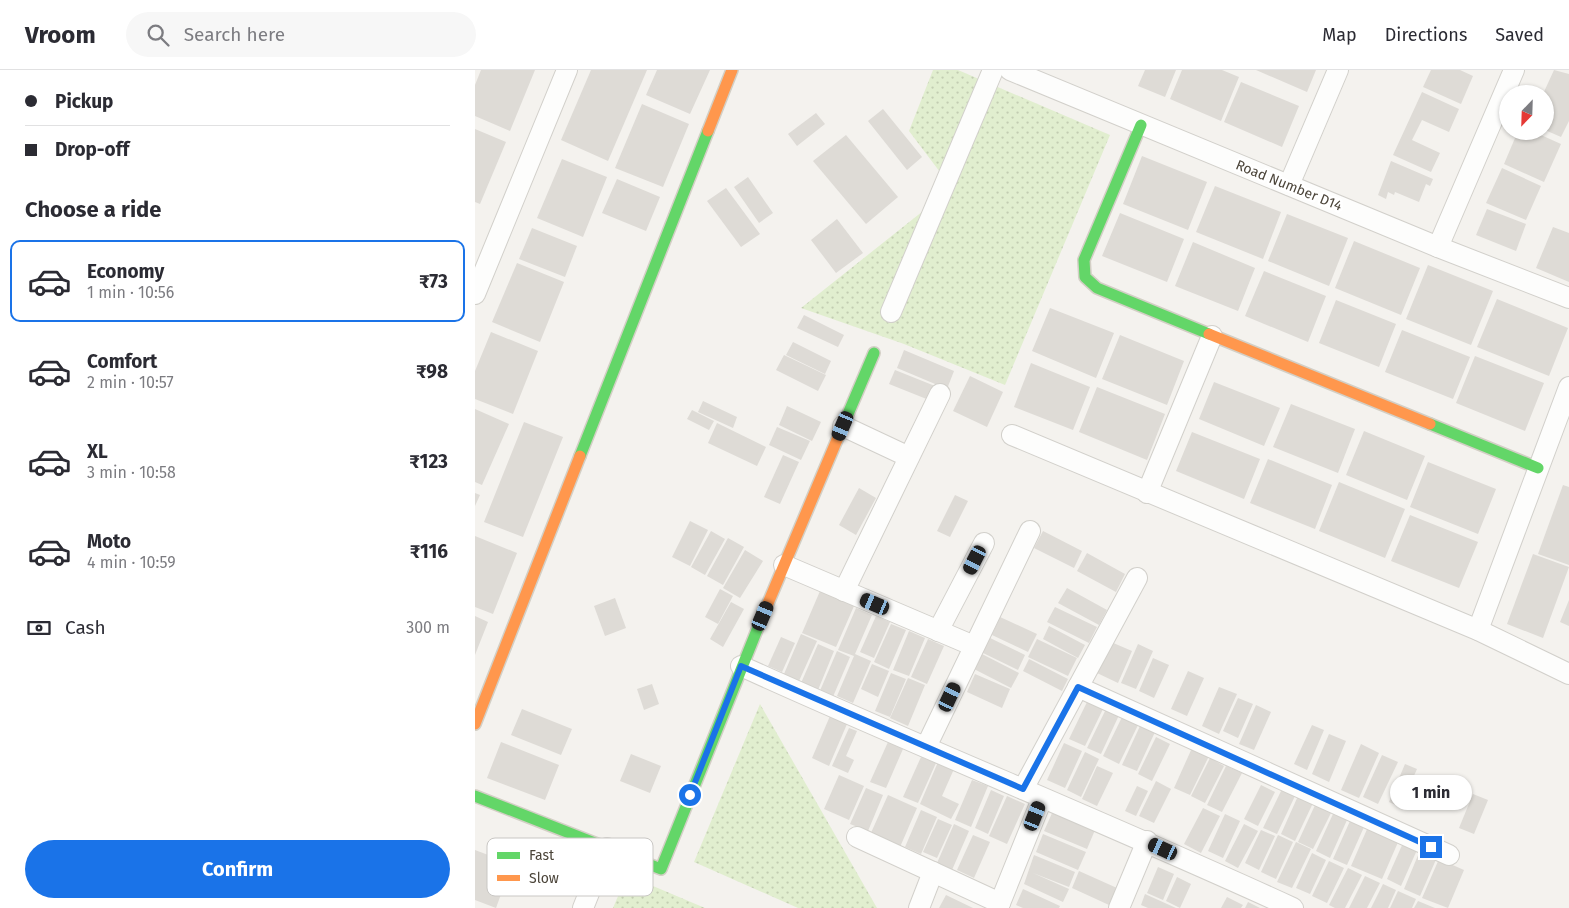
<!DOCTYPE html>
<html lang="en">
<head>
<meta charset="utf-8">
<style>
	body { margin:0; font-family:"Fira Sans",sans-serif; background:#f7f7f7; color:#2b2b33; height:100vh; display:flex; flex-direction:column; font-size:19px; white-space:nowrap }
	* { box-sizing:border-box; margin:0 }
	p { font-size:16px; color:#7c7c81 }
	.icon { flex:none; width:28px; height:28px; fill:none; stroke:currentColor; stroke-width:2; stroke-linecap:round; stroke-linejoin:round }
	.map { position:relative; flex:1; overflow:hidden }
	.side { display:flex; flex-direction:column; background:#fff; width:475px }
	.side>* { flex:none }
	.guide { display:grid; align-content:center; height:110px; padding:0 25px; background:#fff }
	.needle { width:32px; rotate:203deg }
	.fabs { position:absolute; left:1024px; top:15px; display:grid; gap:10px }
	.fabs a { display:grid; place-items:center; width:55px; height:55px; border-radius:50%; background:#fff; box-shadow:0 1px 4px #0004; font-size:25px }
	.end { position:absolute; width:22px; height:22px; margin:-11px; border:6px solid #1a73e8; background:#fff; box-shadow:0 0 0 2px #fff }
	.from { border-radius:50% }
	.bubble { position:absolute; height:35px; border-radius:18px; background:#fff; box-shadow:0 1px 4px #0004; font-size:16px; font-weight:700; line-height:35px; text-align:center }
	.car { position:absolute; width:15px; height:30px; margin:-15px -8px; border-radius:6px; box-shadow:0 0 4px 1px #0007; background:linear-gradient(#222 24%,#8ab4d8 0 40%,#222 0 76%,#8ab4d8 0 86%,#222 0) }
	.guide b { display:flex; align-items:center; gap:18px; height:48px; font-size:19px }
	.guide b+b { border-top:1px solid #e1e1e2 }
	.guide i { width:12px; height:12px; background:#2b2b33 }
	ul { padding:0; list-style:none }
	li { display:flex; align-items:center; gap:15px; height:82px; margin:0 10px 8px; padding:0 15px; border:2px solid transparent; border-radius:10px }
	li div { flex:1 }
	li b { display:block; font-size:19px }
	li em { font-style:normal; font-weight:700 }
	li.on { border-color:#1a73e8 }
	li>.icon { width:45px; height:45px; stroke-width:1.5 }
	h2 { padding:0 25px; font-size:22px; line-height:60px }
	.pay { display:flex; align-items:center; gap:12px; height:55px; padding:0 25px; font-size:19px }
	.pay p { margin-inline-start:auto }
	.button { display:flex; gap:10px; margin-top:auto; padding:10px 25px }
	.button a { flex:1; height:58px; border-radius:30px; background:#1a73e8; color:#fff; font-size:20px; font-weight:700; line-height:58px; text-align:center }
	header { display:flex; align-items:center; gap:30px; box-sizing:border-box; height:70px; padding:0 25px; background:#fff; border-bottom:1px solid #e1e1e2 }
	header strong { font-size:24px }
	nav { display:flex; gap:28px; margin-inline-start:auto; font-size:18px }
	.search { width:350px; height:45px; background:#f7f7f7; display:flex; align-items:center; gap:12px; box-sizing:border-box; padding:0 18px; border-radius:28px; color:#7c7c81; font-size:19px }
	main { display:flex; flex:1; min-height:0 }
	.map>svg:first-child { display:block }
	.park { fill:url(#park-dots) }
	.building { fill:#dedbd6 }
	.lines { fill:none; stroke-linecap:round; stroke-linejoin:round }
	.street-casing { stroke:#d2d0cb; stroke-width:22 }
	.fast-casing { stroke:#d3cfc5; stroke-width:14 }
	.slow-casing { stroke:#d3cfc5; stroke-width:14 }
	.street { stroke:#fdfdfc; stroke-width:20 }
	.fast { stroke:#63d668; stroke-width:11 }
	.slow { stroke:#ff974d; stroke-width:11 }
	.route { stroke:#1a73e8; stroke-width:6 }
	.labels { text-anchor:middle; stroke-width:5; stroke-linejoin:round; paint-order:stroke }
	.street-label { font-size:14px; fill:#4b4439; stroke:#fff }
	.key { fill:#fff; stroke:#c9c7c4; stroke-width:1 }
	.key-label { font-size:14px; fill:#4b4439 }
</style>
</head>
<body>
<header>
<strong>Vroom</strong>
<div class="search"><svg class="icon" aria-label="search" viewBox="0 0 24 24"><circle cx="10" cy="10" r="6"/><path d="M15 15l6 6"/></svg>Search here</div>
<nav><a>Map</a><a>Directions</a><a>Saved</a></nav>
</header>
<main>
<section class="side">
<div class="guide">
<b><i class="from"></i>Pickup</b>
<b><i></i>Drop-off</b>
</div>
<h2>Choose a ride</h2>
<ul>
<li class="on"><svg class="icon" aria-label="car" viewBox="0 0 24 24"><path d="M5 17H2v-5l4-1 3-4h7l3 4 3 1v5h-3M9 17h6M6 11h13"/><circle cx="7" cy="17" r="2"/><circle cx="17" cy="17" r="2"/></svg><div><b>Economy</b><p>1 min · 10:56</p></div><em>₹73</em></li>
<li><svg class="icon" aria-label="car" viewBox="0 0 24 24"><path d="M5 17H2v-5l4-1 3-4h7l3 4 3 1v5h-3M9 17h6M6 11h13"/><circle cx="7" cy="17" r="2"/><circle cx="17" cy="17" r="2"/></svg><div><b>Comfort</b><p>2 min · 10:57</p></div><em>₹98</em></li>
<li><svg class="icon" aria-label="car" viewBox="0 0 24 24"><path d="M5 17H2v-5l4-1 3-4h7l3 4 3 1v5h-3M9 17h6M6 11h13"/><circle cx="7" cy="17" r="2"/><circle cx="17" cy="17" r="2"/></svg><div><b>XL</b><p>3 min · 10:58</p></div><em>₹123</em></li>
<li><svg class="icon" aria-label="car" viewBox="0 0 24 24"><path d="M5 17H2v-5l4-1 3-4h7l3 4 3 1v5h-3M9 17h6M6 11h13"/><circle cx="7" cy="17" r="2"/><circle cx="17" cy="17" r="2"/></svg><div><b>Moto</b><p>4 min · 10:59</p></div><em>₹116</em></li>
</ul>
<div class="pay"><svg class="icon" aria-label="cash" viewBox="0 0 24 24"><path d="M3 7h18v10H3z"/><circle cx="12" cy="12" r="2"/></svg>Cash<p>300 m</p></div>
<div class="button"><a>Confirm</a></div>
</section>
<div class="map">
<svg width="1094" height="838" viewBox="0 0 1094 838">
	<defs>
		<pattern id="park-dots" width="8" height="8" patternUnits="userSpaceOnUse" patternTransform="scale(1.25)"><rect width="8" height="8" fill="#e1eecf"/><path d="M2 2h.1M6 6h.1" fill="none" stroke="#c3cdb2" stroke-width="1.8" stroke-linecap="round"/></pattern>
	</defs>
	<rect width="100%" height="100%" fill="#f4f2ee"/>
	<g class="park">
		<polygon points="458,0 483,0 635,65 530,315 429,274 326,238 477,118 434,61"/>
		<polygon points="285,634 402,838 323,838 219,792"/>
		<polygon points="152,805 230,838 138,838"/>
	</g>
	<g class="building">
		<polygon points="6,0 60,0 35,61 0,46 0,15"/>
		<polygon points="116,0 172,0 133,91 86,70"/>
		<polygon points="182,0 235,0 215,44 171,25"/>
		<polygon points="670,0 701,0 690,27 663,16"/>
		<polygon points="707,0 747,0 764,7 746,51 695,29"/>
		<polygon points="781,0 841,0 832,22"/>
		<polygon points="956,0 985,0 998,6 986,34 948,17"/>
		<polygon points="1079,0 1094,4 1094,51 1086,67 1070,60 1070,24 1068,24"/>
		<polygon points="766,12 824,36 807,77 749,52"/>
		<polygon points="947,22 984,39 974,62 947,50 937,70 965,83 956,102 918,85"/>
		<polygon points="167,34 214,54 188,117 140,98"/>
		<polygon points="408,39 447,87 432,100 393,51"/>
		<polygon points="341,43 350,54 322,76 313,64"/>
		<polygon points="0,59 31,72 5,134 0,132"/>
		<polygon points="1043,61 1057,61 1086,74 1069,112 1029,94"/>
		<polygon points="371,65 423,127 391,154 338,91"/>
		<polygon points="667,86 732,112 713,160 648,134"/>
		<polygon points="87,89 132,107 108,167 62,148"/>
		<polygon points="916,91 958,109 955,116 951,114 944,132 920,122 919,125 913,122 911,129 903,125"/>
		<polygon points="1027,98 1066,116 1051,150 1011,133"/>
		<polygon points="273,107 298,143 284,153 259,117"/>
		<polygon points="142,109 185,127 171,161 127,143"/>
		<polygon points="740,116 806,142 788,189 721,162"/>
		<polygon points="251,118 285,164 266,177 232,131"/>
		<polygon points="1012,139 1051,154 1041,181 1001,165"/>
		<polygon points="645,143 709,169 692,212 627,186"/>
		<polygon points="812,144 873,168 854,216 793,191"/>
		<polygon points="362,149 388,183 361,203 336,170"/>
		<polygon points="1078,157 1094,163 1094,212 1061,198"/>
		<polygon points="57,158 102,176 90,207 44,189"/>
		<polygon points="879,171 945,198 926,245 860,218"/>
		<polygon points="718,172 780,198 763,241 700,216"/>
		<polygon points="42,193 89,212 65,272 17,252"/>
		<polygon points="953,195 1018,221 996,275 931,249"/>
		<polygon points="789,201 851,226 833,272 770,246"/>
		<polygon points="1022,229 1093,258 1074,306 1002,277"/>
		<polygon points="861,230 921,254 904,297 844,273"/>
		<polygon points="575,238 639,263 621,308 557,281"/>
		<polygon points="329,245 369,265 363,277 322,258"/>
		<polygon points="927,260 995,287 978,329 910,302"/>
		<polygon points="16,262 63,281 38,344 0,329 0,301"/>
		<polygon points="645,265 709,291 692,335 627,309"/>
		<polygon points="318,272 356,291 350,304 311,285"/>
		<polygon points="429,280 479,301 472,319 422,298"/>
		<polygon points="309,285 351,305 343,321 301,300"/>
		<polygon points="1000,286 1069,313 1050,361 981,333"/>
		<polygon points="556,293 615,317 598,360 539,337"/>
		<polygon points="420,300 460,316 454,330 414,314"/>
		<polygon points="495,306 528,322 512,357 478,341"/>
		<polygon points="739,312 805,338 789,376 724,349"/>
		<polygon points="622,317 690,344 672,390 604,362"/>
		<polygon points="228,331 262,347 258,358 223,342"/>
		<polygon points="816,334 880,359 863,403 798,377"/>
		<polygon points="312,336 346,352 337,371 304,355"/>
		<polygon points="0,339 34,354 7,415 0,412"/>
		<polygon points="217,340 239,351 234,360 212,349"/>
		<polygon points="49,352 88,367 48,467 9,452"/>
		<polygon points="242,353 291,377 282,396 233,373"/>
		<polygon points="302,357 335,371 326,390 294,375"/>
		<polygon points="889,361 950,386 932,430 871,405"/>
		<polygon points="717,362 785,389 769,429 701,401"/>
		<polygon points="308,385 324,392 305,434 289,427"/>
		<polygon points="793,389 857,415 840,459 775,433"/>
		<polygon points="953,392 1021,419 1003,464 935,437"/>
		<polygon points="864,412 930,439 910,488 844,461"/>
		<polygon points="1088,415 1094,417 1094,495 1063,484"/>
		<polygon points="384,418 401,428 381,465 364,455"/>
		<polygon points="0,423 5,425 0,436"/>
		<polygon points="480,425 493,431 475,467 462,461"/>
		<polygon points="935,445 1003,472 984,518 916,491"/>
		<polygon points="215,451 233,460 215,496 197,487"/>
		<polygon points="236,461 250,469 230,505 216,497"/>
		<polygon points="568,461 607,481 599,498 559,478"/>
		<polygon points="0,466 42,483 18,544 0,537"/>
		<polygon points="253,468 269,477 248,515 232,506"/>
		<polygon points="270,480 288,491 265,528 248,518"/>
		<polygon points="612,483 650,504 641,522 602,501"/>
		<polygon points="1058,484 1094,497 1068,568 1032,554"/>
		<polygon points="592,518 632,540 624,555 583,533"/>
		<polygon points="245,519 258,526 243,554 230,547"/>
		<polygon points="345,521 379,536 361,577 327,563"/>
		<polygon points="140,528 151,558 130,566 119,536"/>
		<polygon points="1094,530 1094,556 1085,552"/>
		<polygon points="256,532 269,539 248,577 235,569"/>
		<polygon points="580,537 622,557 614,573 572,552"/>
		<polygon points="381,538 397,545 380,584 396,591 378,633 362,626 379,586 363,580"/>
		<polygon points="0,546 13,552 0,585"/>
		<polygon points="401,546 415,552 399,588 385,582"/>
		<polygon points="525,547 562,564 553,582 517,565"/>
		<polygon points="416,554 431,560 414,599 399,592"/>
		<polygon points="574,556 610,575 603,588 568,569"/>
		<polygon points="434,561 450,568 434,606 418,600"/>
		<polygon points="326,564 342,571 324,611 309,604"/>
		<polygon points="306,567 320,573 307,602 293,596"/>
		<polygon points="513,567 550,585 543,600 506,582"/>
		<polygon points="453,569 469,576 452,614 436,607"/>
		<polygon points="562,569 602,588 593,606 553,587"/>
		<polygon points="636,572 657,581 643,613 622,603"/>
		<polygon points="343,574 359,581 343,620 326,613"/>
		<polygon points="663,574 678,581 661,619 646,613"/>
		<polygon points="362,581 375,587 357,629 344,623"/>
		<polygon points="507,584 544,603 536,618 499,599"/>
		<polygon points="678,588 694,595 679,628 664,621"/>
		<polygon points="554,589 593,609 587,621 548,601"/>
		<polygon points="397,594 414,601 403,627 386,619"/>
		<polygon points="713,601 729,608 712,646 696,639"/>
		<polygon points="416,603 431,609 415,647 400,641"/>
		<polygon points="500,604 535,619 527,638 492,622"/>
		<polygon points="433,608 450,615 433,656 415,648"/>
		<polygon points="177,614 184,634 169,640 162,619"/>
		<polygon points="744,617 762,624 744,664 727,656"/>
		<polygon points="763,628 778,634 763,668 748,661"/>
		<polygon points="612,632 628,639 610,676 594,669"/>
		<polygon points="781,635 796,642 779,680 764,674"/>
		<polygon points="632,637 645,643 626,684 612,678"/>
		<polygon points="47,639 97,659 86,685 36,665"/>
		<polygon points="648,645 664,653 644,694 628,686"/>
		<polygon points="355,646 372,654 354,696 337,688"/>
		<polygon points="837,655 849,660 832,700 819,694"/>
		<polygon points="665,656 680,662 662,701 647,695"/>
		<polygon points="374,658 382,661 371,686 379,690 373,703 357,696"/>
		<polygon points="854,664 871,671 854,712 837,704"/>
		<polygon points="681,667 695,674 677,711 663,704"/>
		<polygon points="26,672 84,695 70,730 12,708"/>
		<polygon points="413,672 428,679 411,718 395,712"/>
		<polygon points="589,673 607,681 590,718 572,710"/>
		<polygon points="886,674 904,683 884,728 866,720"/>
		<polygon points="717,678 734,686 715,725 699,718"/>
		<polygon points="610,682 624,689 606,727 592,720"/>
		<polygon points="156,684 186,696 175,723 145,711"/>
		<polygon points="907,685 923,692 903,734 888,727"/>
		<polygon points="446,687 461,693 443,733 428,727"/>
		<polygon points="735,688 749,696 730,733 716,726"/>
		<polygon points="463,692 479,699 467,726 484,734 476,749 445,734"/>
		<polygon points="930,694 942,699 925,737 914,732"/>
		<polygon points="622,696 638,703 622,736 607,729"/>
		<polygon points="751,696 767,703 747,742 732,735"/>
		<polygon points="364,705 389,716 374,750 349,739"/>
		<polygon points="497,710 513,716 496,757 480,750"/>
		<polygon points="681,711 696,719 679,753 664,746"/>
		<polygon points="786,715 800,722 783,756 769,749"/>
		<polygon points="662,716 673,721 661,746 650,741"/>
		<polygon points="391,718 408,725 393,761 375,754"/>
		<polygon points="807,719 820,726 802,764 788,758"/>
		<polygon points="516,720 529,726 513,764 500,758"/>
		<polygon points="998,724 1013,730 999,764 984,758"/>
		<polygon points="413,725 442,738 425,777 395,765"/>
		<polygon points="532,726 550,734 532,774 514,766"/>
		<polygon points="823,726 838,733 820,771 806,764"/>
		<polygon points="841,733 857,741 838,779 823,772"/>
		<polygon points="728,738 745,746 726,783 709,774"/>
		<polygon points="446,740 462,747 446,784 430,777"/>
		<polygon points="578,741 620,760 612,779 569,761"/>
		<polygon points="750,744 765,751 748,788 733,781"/>
		<polygon points="858,744 872,750 855,788 841,781"/>
		<polygon points="463,749 477,755 462,788 448,782"/>
		<polygon points="875,751 889,757 872,795 858,789"/>
		<polygon points="479,754 494,761 477,800 462,793"/>
		<polygon points="769,754 783,761 763,798 750,791"/>
		<polygon points="893,757 924,770 907,809 876,796"/>
		<polygon points="786,760 800,766 784,800 770,793"/>
		<polygon points="568,764 611,782 603,800 561,782"/>
		<polygon points="498,765 515,772 499,808 482,800"/>
		<polygon points="803,765 818,772 801,809 786,802"/>
		<polygon points="821,772 836,779 817,818 802,812"/>
		<polygon points="928,773 942,780 926,816 912,809"/>
		<polygon points="946,778 963,785 945,826 929,819"/>
		<polygon points="0,780 37,794 21,838 0,830"/>
		<polygon points="837,783 851,790 835,824 821,818"/>
		<polygon points="559,785 600,802 594,817 558,803 594,819 588,832 549,814"/>
		<polygon points="964,789 989,800 973,838 947,828"/>
		<polygon points="854,791 869,798 852,833 837,826"/>
		<polygon points="683,797 699,804 688,830 672,823"/>
		<polygon points="873,798 887,805 870,838 860,838 854,835"/>
		<polygon points="604,801 642,818 634,835 597,818"/>
		<polygon points="890,806 905,813 892,838 874,838"/>
		<polygon points="702,807 716,814 705,838 691,831"/>
		<polygon points="908,814 921,820 913,838 896,838"/>
		<polygon points="548,819 585,836 584,838 548,838 541,835"/>
		<polygon points="923,821 941,829 937,838 915,838"/>
		<polygon points="670,824 701,838 673,838 666,835"/>
		<polygon points="471,825 498,838 464,838"/>
		<polygon points="752,827 768,835 766,838 746,838"/>
		<polygon points="943,831 960,838 939,838"/>
		<polygon points="773,832 785,838 770,838"/>
	</g>
	<g class="lines">
		<g class="street-casing">
			<g id="street">
				<polyline points="535,0 963,177 1094,228"/>
				<polyline points="814,115 863,0"/>
				<polyline points="963,177 1039,0"/>
				<polyline points="0,224 92,0"/>
				<polyline points="416,242 518,0"/>
				<polyline points="368,356 434,387"/>
				<polyline points="537,365 1003,560 1094,604"/>
				<polyline points="672,423 737,266"/>
				<polyline points="309,495 499,576"/>
				<polyline points="369,521 465,324"/>
				<polyline points="1003,560 1094,317"/>
				<polyline points="463,561 509,473"/>
				<path d="M266,596C449,679 635,754 818,838"/>
				<polyline points="603,617 974,785"/>
				<polyline points="451,677 555,461"/>
				<polyline points="548,719 662,508"/>
				<polyline points="382,767 525,833"/>
				<polyline points="108,838 132,778"/>
				<polyline points="444,838 458,802"/>
				<polyline points="523,838 567,729"/>
				<polyline points="644,838 672,771"/>
			</g>
		</g>
		<g class="fast-casing">
			<g id="fast">
				<polyline points="666,55 609,190 610,207 622,218 734,264"/>
				<polyline points="955,354 1063,398"/>
				<polyline points="367,358 399,283"/>
				<polyline points="105,386 233,61"/>
				<polyline points="0,726 186,799 288,545"/>
			</g>
		</g>
		<g class="slow-casing">
			<g id="slow">
				<polyline points="233,61 257,0"/>
				<polyline points="734,264 955,354"/>
				<polyline points="288,545 367,358"/>
				<polyline points="0,654 105,386"/>
			</g>
		</g>
		<use href="#street" class="street"/>
		<use href="#fast" class="fast"/>
		<use href="#slow" class="slow"/>
	</g>
	<g class="lines">
		<polyline class="route" points="215,725 266,596 548,719 603,617 956,777"/>
	</g>
	<g class="labels">
		<g class="street-label">
			<text transform="translate(814 115) rotate(22)" y="5">Road Number D14</text>
		</g>
	</g>
	<rect x="12" y="768" width="166" height="58" rx="8" class="key"/>
	<rect x="22" y="782" width="23" height="7" fill="#63d668"/>
	<rect x="22" y="805" width="23" height="6" fill="#ff974d"/>
	<g class="key-label">
		<text x="54" y="790">Fast</text>
		<text x="54" y="813">Slow</text>
	</g>
</svg>
<div class="fabs">
<a><svg class="needle" viewBox="-14 -14 28 28"><path d="M0-13l5 13h-10z" fill="#e53935"/><path d="M0 13l5-13h-10z" fill="#7c7c81"/></svg></a>
</div>
<i class="end from" style="left:215px;top:725px"></i>
<i class="end" style="left:956px;top:777px"></i>
<div class="bubble" style="left:915px;top:705px;width:82px">1 min</div>
<i class="car" style="left:368px;top:356px;rotate:203deg"></i>
<i class="car" style="left:500px;top:490px;rotate:207deg"></i>
<i class="car" style="left:400px;top:534px;rotate:293deg"></i>
<i class="car" style="left:288px;top:546px;rotate:23deg"></i>
<i class="car" style="left:475px;top:627px;rotate:25deg"></i>
<i class="car" style="left:560px;top:746px;rotate:22deg"></i>
<i class="car" style="left:688px;top:779px;rotate:295deg"></i>
</div>
</main>
</body>
</html>
